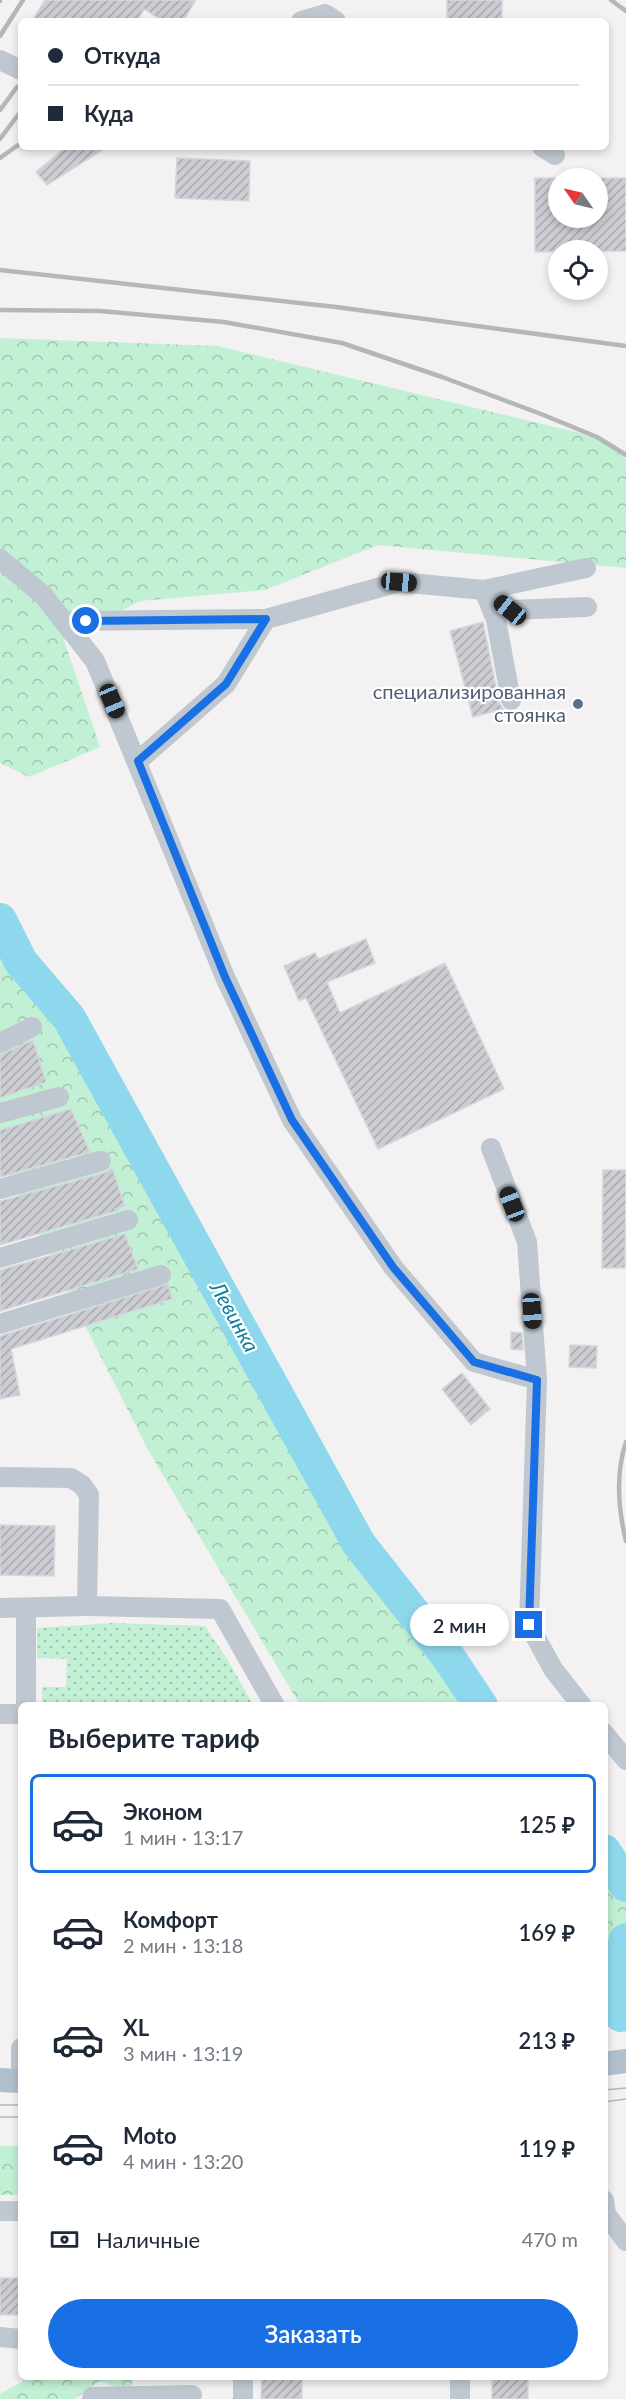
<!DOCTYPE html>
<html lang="ru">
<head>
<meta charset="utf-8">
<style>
	body { margin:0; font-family:Lato,sans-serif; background:#f2f2f3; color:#1f2937; height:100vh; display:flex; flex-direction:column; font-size:22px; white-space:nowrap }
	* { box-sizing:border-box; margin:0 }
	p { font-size:20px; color:#747a83 }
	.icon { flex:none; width:33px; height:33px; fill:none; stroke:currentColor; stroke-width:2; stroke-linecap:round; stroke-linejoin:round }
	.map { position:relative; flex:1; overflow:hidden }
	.side { position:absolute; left:18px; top:1702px; width:590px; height:678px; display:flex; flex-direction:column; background:#fff; border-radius:9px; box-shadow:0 3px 9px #0003 }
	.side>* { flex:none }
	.hud { position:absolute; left:18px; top:18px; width:591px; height:132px; border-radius:9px; box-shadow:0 3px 9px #0003; display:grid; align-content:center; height:132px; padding:0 30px; background:#fff }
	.needle { width:39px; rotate:304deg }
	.buttons { position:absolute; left:548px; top:168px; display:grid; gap:12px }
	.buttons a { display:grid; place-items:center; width:60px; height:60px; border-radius:50%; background:#fff; box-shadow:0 3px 9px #0003; font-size:30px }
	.end { position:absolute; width:27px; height:27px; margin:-14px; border:8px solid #1970e5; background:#fff; box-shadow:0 0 0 3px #fff }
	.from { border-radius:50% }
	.bubble { position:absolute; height:42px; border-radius:21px; background:#fff; box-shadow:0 3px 9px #0003; font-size:20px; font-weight:600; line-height:42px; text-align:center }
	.car { position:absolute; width:18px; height:36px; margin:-18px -9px; border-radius:8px; box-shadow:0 0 4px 2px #0007; background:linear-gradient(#222 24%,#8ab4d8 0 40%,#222 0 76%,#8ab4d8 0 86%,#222 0) }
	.hud b { display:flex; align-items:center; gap:21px; height:57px; font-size:22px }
	.hud b+b { border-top:2px solid #e0e1e3 }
	.hud i { width:15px; height:15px; background:#1f2937 }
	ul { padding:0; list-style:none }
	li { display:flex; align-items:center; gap:18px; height:99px; margin:0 12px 9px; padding:0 18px; border:3px solid transparent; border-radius:9px }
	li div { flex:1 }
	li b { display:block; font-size:22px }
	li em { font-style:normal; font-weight:600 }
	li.current { border-color:#1970e5 }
	li>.icon { width:54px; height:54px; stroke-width:1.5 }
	h2 { padding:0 30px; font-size:27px; line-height:72px }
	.pay { display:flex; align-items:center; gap:15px; height:66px; padding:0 30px; font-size:22px }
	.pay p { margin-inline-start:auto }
	.primary-button { display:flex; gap:12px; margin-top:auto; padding:12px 30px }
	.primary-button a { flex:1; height:69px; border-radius:36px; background:#1970e5; color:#fff; font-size:24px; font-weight:600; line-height:69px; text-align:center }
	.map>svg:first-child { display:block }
	.grass { fill:url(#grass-dots) }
	.forest { fill:url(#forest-crowns) }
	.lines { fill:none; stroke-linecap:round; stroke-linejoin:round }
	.river { stroke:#8ed8ed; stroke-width:34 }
	.building { fill:url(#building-hatch); stroke:#d5d7dc; stroke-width:1.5 }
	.minor { stroke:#bfc8d0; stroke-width:20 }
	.major { stroke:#b1c0cf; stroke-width:24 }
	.tram { stroke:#b3b6bb; stroke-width:1.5 }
	.rail { stroke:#b3b6bb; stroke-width:4.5 }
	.route { stroke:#1970e5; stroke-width:8 }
	.service-dot { fill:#5c6f8a; stroke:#fff; stroke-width:2 }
	.labels { text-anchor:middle; stroke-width:4.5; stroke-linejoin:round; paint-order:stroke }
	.service-label { font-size:20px; fill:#4e5e75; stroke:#fff; text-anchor:end }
	.water-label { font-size:21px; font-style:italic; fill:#0c7e9e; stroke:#fff }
</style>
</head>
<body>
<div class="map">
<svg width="626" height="2399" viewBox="0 0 626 2399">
	<defs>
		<pattern id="grass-dots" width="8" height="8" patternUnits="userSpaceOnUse" patternTransform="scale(1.5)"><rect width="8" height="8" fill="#c1f0d4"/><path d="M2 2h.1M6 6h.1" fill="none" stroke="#9fc5af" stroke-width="1.8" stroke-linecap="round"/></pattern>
		<pattern id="forest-crowns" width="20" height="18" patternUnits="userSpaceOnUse" patternTransform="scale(1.5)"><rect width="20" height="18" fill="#c1f0d4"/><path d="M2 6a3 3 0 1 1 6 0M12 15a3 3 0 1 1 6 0" fill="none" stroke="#9fc5af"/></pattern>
		<pattern id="building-hatch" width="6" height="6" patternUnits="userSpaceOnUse" patternTransform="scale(1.5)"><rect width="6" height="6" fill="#cbcdd3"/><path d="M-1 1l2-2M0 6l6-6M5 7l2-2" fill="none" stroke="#a7a9ae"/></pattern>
	</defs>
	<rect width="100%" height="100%" fill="#f3f1f1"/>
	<polygon class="grass" points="111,1623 205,1626 229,1662 253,1705 42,1705 42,1687 66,1687 67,1659 37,1658 37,1628"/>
	<g class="forest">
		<polygon points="0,338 217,346 597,437 626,459 626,568 378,545 265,590 140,601 64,640 100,747 29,777 0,763"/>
		<polygon points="0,939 422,1623 486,1705 300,1705 148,1450 0,1157"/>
		<polygon points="605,1858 626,1886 626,2002 613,2011 605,2012"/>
		<rect x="0" y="2146" width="21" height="49"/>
		<polygon points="22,2378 133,2378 130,2392 100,2381 74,2399 0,2399 0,2394 23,2381"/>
	</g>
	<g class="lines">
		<g class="river">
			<polyline points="0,920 21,962 69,1018 359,1544 449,1658 481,1706"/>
			<polyline points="604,1851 626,1885"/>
			<polyline points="621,2015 616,1976 626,1940"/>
		</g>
	</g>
	<g class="building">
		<polygon points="45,0 196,0 183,21 163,21 144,9 137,21 32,21"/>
		<rect x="447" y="0" width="55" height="21"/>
		<polygon points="66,147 107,147 47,185 36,172"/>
		<polygon points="177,158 250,161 249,201 175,198"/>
		<polygon points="535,178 558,178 558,218 597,218 597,178 626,178 626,251 535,252"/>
		<polygon points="483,622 499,702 503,709 473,717 450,631"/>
		<polygon points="366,939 375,963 327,982 340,1013 445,963 504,1089 378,1149 306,998 299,1001 284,966 315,953 318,959"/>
		<polygon points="33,1040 46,1082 0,1098 0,1055"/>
		<polygon points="71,1109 90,1152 0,1177 0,1130"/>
		<polygon points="112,1168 125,1206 115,1209 116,1211 0,1245 0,1201 104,1173"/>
		<polygon points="603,1170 626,1170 625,1268 602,1268"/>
		<polygon points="125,1234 138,1269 0,1311 0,1270"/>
		<polygon points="168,1284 172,1299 11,1349 20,1395 0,1399 0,1336"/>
		<polygon points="511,1332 522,1333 523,1350 511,1349"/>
		<polygon points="570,1345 597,1346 596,1368 569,1367"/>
		<polygon points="462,1373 490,1409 471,1425 442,1389"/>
		<polygon points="0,1525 55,1526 54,1576 0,1575"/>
		<rect x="0" y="2278" width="21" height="37"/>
		<polygon points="262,2378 302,2378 302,2399 261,2399"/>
		<rect x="492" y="2378" width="36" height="21"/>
	</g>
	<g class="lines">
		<g class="minor">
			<polyline points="301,21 325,14 336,21"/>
			<polyline points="0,60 21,70"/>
			<polyline points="542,147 555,155"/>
			<polyline points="0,559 43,595 95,661 225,977 292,1120 393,1267 474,1362 537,1380"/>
			<polyline points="586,568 484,590 510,610 587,607"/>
			<polyline points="64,621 266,619"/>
			<polyline points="138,761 226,684 266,619 399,582 484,590 496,620 511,700"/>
			<polyline points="0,1043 32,1027"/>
			<polyline points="0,1113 59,1097"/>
			<polyline points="491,1148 527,1242 537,1380 529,1625 553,1669 582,1706"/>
			<polyline points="0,1189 101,1161"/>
			<polyline points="0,1258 128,1220"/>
			<polyline points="0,1324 161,1275"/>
			<polyline points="0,1477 71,1478 82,1485 89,1495 87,1606 0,1608"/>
			<polyline points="87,1606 220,1609 275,1706"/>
			<polyline points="26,1706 26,1609"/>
			<polyline points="0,1714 21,1714"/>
			<polyline points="604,1733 626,1760"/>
			<polyline points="21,2081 21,2048"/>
			<polyline points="604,2200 606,2214 626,2241"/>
			<polyline points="0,2211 21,2211"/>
			<polyline points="0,2337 21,2339"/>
			<polyline points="243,2378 243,2399"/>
			<polyline points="460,2378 460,2399"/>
			<polyline points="92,2399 92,2397 192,2395"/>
		</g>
		<g class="major">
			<polyline points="604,2064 626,2061"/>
			<polyline points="0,2080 21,2081"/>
		</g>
		<g class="tram">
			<polyline points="604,2090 626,2088"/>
			<polyline points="604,2102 626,2099"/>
			<polyline points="0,2105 21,2105"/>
			<polyline points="0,2117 21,2117"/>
		</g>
		<g class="rail">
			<polyline points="611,0 626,11"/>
			<polyline points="0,1 0,0"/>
			<polyline points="0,36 23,0"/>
			<polyline points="0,110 17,87"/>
			<polyline points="0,139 21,111"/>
			<polyline points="0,158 21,143"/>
			<polyline points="0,270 336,307 626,346"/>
			<polyline points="0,310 100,311 224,322 342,343 442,377 541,414 597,437 626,455"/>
			<path d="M626,1442C615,1475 618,1508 626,1541"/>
		</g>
	</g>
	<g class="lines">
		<polyline class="route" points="86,621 266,619 226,684 138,761 225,977 292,1120 393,1267 474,1362 537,1380 529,1625"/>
	</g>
	<circle class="service-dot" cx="578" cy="704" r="6"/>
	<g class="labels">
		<g class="service-label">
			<text x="566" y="699">специализированная<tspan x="566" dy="23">стоянка</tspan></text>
		</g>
		<g class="water-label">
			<text transform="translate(234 1317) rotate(61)" y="7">Левинка</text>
		</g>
	</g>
</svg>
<div class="buttons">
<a><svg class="needle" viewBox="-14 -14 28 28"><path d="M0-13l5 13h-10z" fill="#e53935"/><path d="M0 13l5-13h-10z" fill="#747a83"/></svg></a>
<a><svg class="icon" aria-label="locate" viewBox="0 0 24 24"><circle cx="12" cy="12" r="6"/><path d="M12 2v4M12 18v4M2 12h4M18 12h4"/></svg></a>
</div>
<i class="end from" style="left:86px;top:621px"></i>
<i class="end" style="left:529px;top:1625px"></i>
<div class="bubble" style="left:410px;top:1604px;width:99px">2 мин</div>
<i class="car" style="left:399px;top:582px;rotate:95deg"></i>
<i class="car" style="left:510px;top:610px;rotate:309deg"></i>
<i class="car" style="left:112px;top:701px;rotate:157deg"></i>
<i class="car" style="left:512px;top:1204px;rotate:339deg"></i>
<i class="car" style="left:532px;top:1311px;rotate:176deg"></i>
<div class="hud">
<b><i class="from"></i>Откуда</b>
<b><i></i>Куда</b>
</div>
<section class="side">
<h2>Выберите тариф</h2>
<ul>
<li class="current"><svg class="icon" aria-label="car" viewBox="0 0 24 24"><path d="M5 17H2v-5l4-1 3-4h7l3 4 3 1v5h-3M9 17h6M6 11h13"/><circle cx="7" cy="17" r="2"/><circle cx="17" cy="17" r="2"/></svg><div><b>Эконом</b><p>1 мин · 13:17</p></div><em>125 ₽</em></li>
<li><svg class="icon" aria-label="car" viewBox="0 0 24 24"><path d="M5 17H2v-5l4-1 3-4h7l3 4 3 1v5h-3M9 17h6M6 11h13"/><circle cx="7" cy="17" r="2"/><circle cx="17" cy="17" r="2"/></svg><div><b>Комфорт</b><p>2 мин · 13:18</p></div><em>169 ₽</em></li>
<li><svg class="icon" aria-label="car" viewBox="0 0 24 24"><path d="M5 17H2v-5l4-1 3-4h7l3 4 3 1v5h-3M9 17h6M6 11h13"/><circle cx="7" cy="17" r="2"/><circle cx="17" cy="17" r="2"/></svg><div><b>XL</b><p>3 мин · 13:19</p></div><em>213 ₽</em></li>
<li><svg class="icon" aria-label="car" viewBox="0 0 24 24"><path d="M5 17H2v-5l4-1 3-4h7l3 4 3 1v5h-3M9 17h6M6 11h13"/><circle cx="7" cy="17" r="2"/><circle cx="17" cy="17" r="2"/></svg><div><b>Moto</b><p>4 мин · 13:20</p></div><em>119 ₽</em></li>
</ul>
<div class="pay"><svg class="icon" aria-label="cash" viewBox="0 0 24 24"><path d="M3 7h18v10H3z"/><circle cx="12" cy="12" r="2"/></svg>Наличные<p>470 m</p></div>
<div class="primary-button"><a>Заказать</a></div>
</section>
</div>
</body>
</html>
